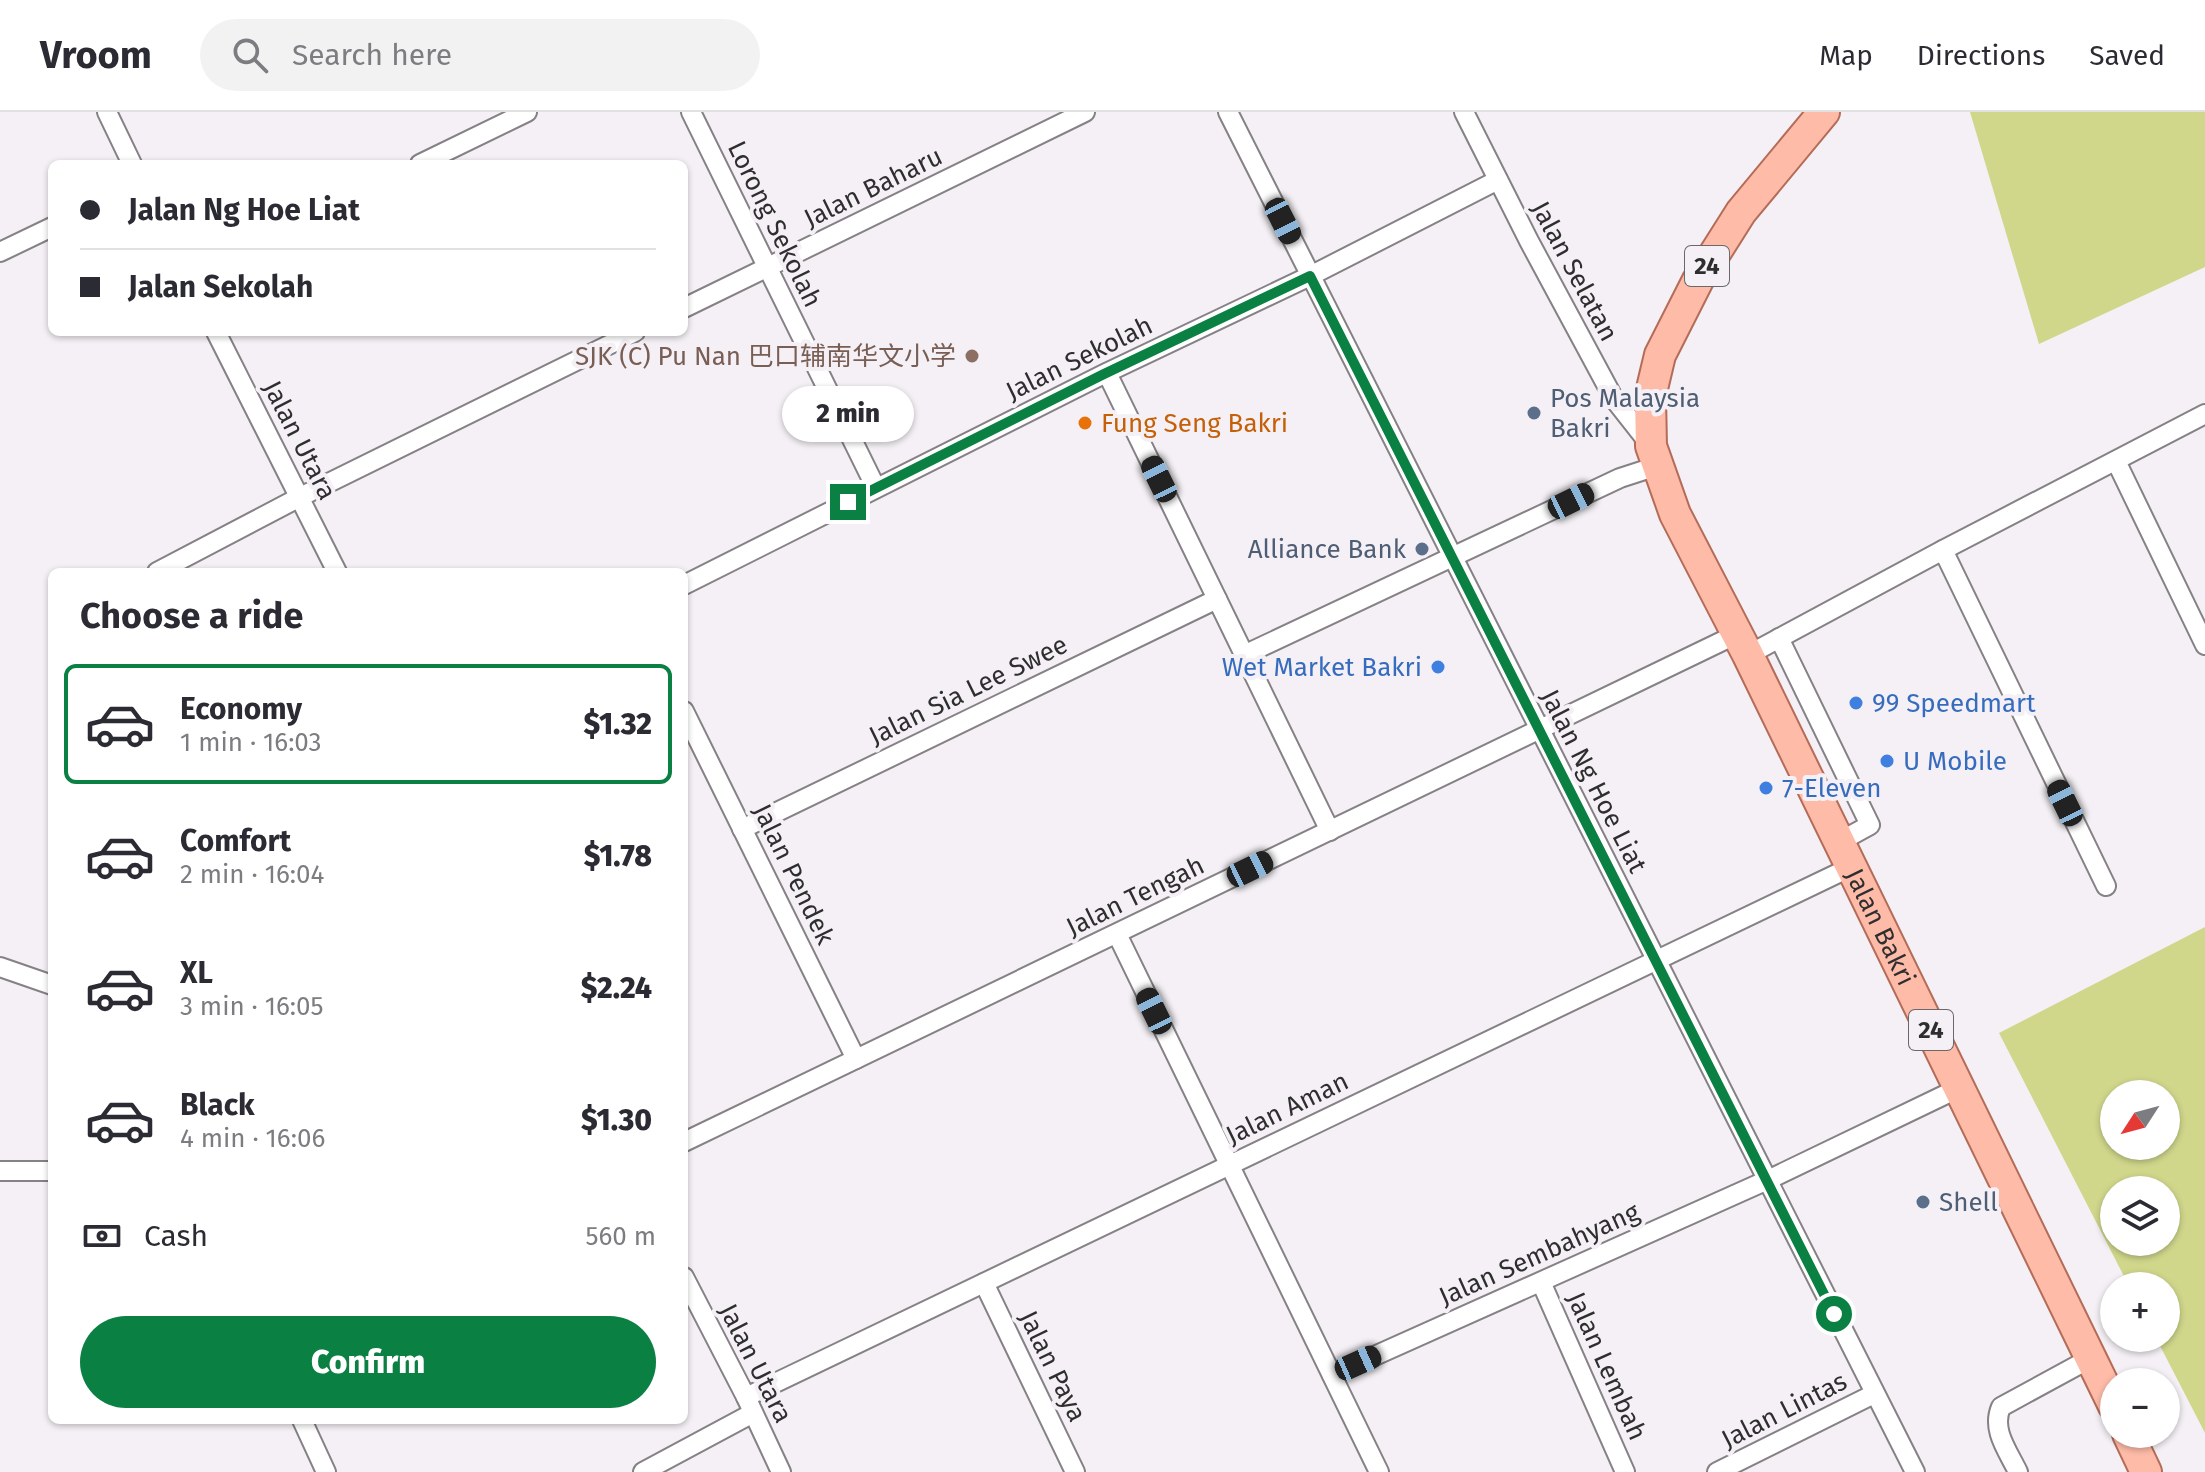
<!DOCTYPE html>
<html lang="en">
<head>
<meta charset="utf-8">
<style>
	body { margin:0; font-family:"Fira Sans","Noto Sans SC",sans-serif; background:#f2f2f3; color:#2b2b33; height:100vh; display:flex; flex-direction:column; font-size:30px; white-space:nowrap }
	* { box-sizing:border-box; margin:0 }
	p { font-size:26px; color:#7c7c81 }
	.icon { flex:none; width:44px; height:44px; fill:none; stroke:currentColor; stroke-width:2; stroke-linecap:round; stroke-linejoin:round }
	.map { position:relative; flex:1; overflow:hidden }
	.drawer { position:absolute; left:48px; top:456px; width:640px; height:856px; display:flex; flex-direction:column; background:#fff; border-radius:12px; box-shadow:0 2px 6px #0004 }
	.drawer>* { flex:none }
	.guide { position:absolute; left:48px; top:48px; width:640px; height:176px; border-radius:12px; box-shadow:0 2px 6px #0004; display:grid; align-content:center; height:176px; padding:0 32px; background:#fff }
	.needle { width:52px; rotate:234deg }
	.buttons { position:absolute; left:2100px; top:968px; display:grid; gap:16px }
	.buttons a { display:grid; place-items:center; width:80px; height:80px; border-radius:50%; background:#fff; box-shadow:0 2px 6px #0004; font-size:40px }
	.end { position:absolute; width:36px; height:36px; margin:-18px; border:10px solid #0b8043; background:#fff; box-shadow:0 0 0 4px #fff }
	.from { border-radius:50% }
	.bubble { position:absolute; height:56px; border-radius:28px; background:#fff; box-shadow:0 2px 6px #0004; font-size:26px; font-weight:800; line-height:56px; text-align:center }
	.car { position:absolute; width:24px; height:48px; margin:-24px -12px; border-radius:10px; box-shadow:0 0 6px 2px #0007; background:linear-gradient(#222 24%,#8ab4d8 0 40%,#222 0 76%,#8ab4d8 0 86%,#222 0) }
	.guide b { display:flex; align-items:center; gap:28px; height:76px; font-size:30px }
	.guide b+b { border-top:2px solid #e1e1e2 }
	.guide i { width:20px; height:20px; background:#2b2b33 }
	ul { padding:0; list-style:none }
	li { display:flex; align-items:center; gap:24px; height:120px; margin:0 16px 12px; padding:0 16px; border:4px solid transparent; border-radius:12px }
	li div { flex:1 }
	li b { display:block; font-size:30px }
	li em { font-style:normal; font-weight:800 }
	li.selected { border-color:#0b8043 }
	li>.icon { width:72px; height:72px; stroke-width:1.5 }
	h2 { padding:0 32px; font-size:36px; line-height:96px }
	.pay { display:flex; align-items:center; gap:20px; height:88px; padding:0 32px; font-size:30px }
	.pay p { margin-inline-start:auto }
	.primary-button { display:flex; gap:16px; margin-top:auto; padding:16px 32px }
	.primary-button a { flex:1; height:92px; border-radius:48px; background:#0b8043; color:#fff; font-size:32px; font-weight:800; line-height:92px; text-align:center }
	header { display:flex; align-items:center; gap:48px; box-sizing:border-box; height:112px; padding:0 40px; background:#fff; border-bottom:2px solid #e1e1e2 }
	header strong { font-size:38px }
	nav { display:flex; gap:44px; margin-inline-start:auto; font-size:28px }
	.search { width:560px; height:72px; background:#f2f2f3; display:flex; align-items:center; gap:20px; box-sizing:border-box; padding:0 28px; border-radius:44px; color:#7c7c81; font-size:30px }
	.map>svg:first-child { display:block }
	.green { fill:#d0d78b; fill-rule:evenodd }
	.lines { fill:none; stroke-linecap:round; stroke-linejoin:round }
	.street-casing { stroke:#858185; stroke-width:22 }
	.primary-casing { stroke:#b46c58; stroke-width:34 }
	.street { stroke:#fff; stroke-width:18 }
	.primary { stroke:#fdbba8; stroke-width:30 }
	.route { stroke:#0b8043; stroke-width:10 }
	.education-dot { fill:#8d6e63; stroke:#f4f0f5; stroke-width:3 }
	.service-dot { fill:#5c6f8a; stroke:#f4f0f5; stroke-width:3 }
	.food-dot { fill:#e8710a; stroke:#f4f0f5; stroke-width:3 }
	.shop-dot { fill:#3f7fe0; stroke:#f4f0f5; stroke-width:3 }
	.labels { text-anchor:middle; stroke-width:8; stroke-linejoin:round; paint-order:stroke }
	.shield { fill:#f4f0f5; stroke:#6a686a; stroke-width:2 }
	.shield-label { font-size:24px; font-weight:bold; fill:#2f2e2f }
	.street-label { font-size:26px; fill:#2f2e2f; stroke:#f4f0f5 }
	.education-label { font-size:26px; fill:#785e54; stroke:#f4f0f5; text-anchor:end }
	.service-label { font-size:26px; fill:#4e5e75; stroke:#f4f0f5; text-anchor:start }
	.food-label { font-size:26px; fill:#c56008; stroke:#f4f0f5; text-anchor:start }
	.shop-label { font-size:26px; fill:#366cbe; stroke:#f4f0f5; text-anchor:start }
</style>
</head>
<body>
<header>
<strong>Vroom</strong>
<div class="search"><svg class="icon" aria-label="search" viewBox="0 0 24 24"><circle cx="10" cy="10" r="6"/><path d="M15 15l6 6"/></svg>Search here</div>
<nav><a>Map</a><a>Directions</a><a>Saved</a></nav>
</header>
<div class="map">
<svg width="2205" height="1360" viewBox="0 0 2205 1360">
	<rect width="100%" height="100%" fill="#f4f0f5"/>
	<g class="green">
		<polygon points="1970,0 2205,0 2205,155 2039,232"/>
		<path d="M2205,815V1321L2156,1226H2166V1174H2129L1999,921ZM2114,982H2166V1034H2114ZM2114,1078H2166V1130H2114Z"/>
	</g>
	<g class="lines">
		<g class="street-casing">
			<g id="street">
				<polyline points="107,0 132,52"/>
				<polyline points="691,0 876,376"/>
				<polyline points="1228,0 1915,1360"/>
				<polyline points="1464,0 1529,129 1614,287 1651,334"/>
				<polyline points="420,52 527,0"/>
				<polyline points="0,140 52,115"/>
				<polyline points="684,196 1085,0"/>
				<polyline points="216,220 337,460"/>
				<polyline points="1107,261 1330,719"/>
				<polyline points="2116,349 2205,533"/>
				<polyline points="1943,438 2106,774"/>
				<polyline points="157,460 300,385 635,220"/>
				<polyline points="684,473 1104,262 1310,164 1498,68"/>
				<polyline points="1779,526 1870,713 1839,730"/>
				<polyline points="1244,543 1620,366 1657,354"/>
				<polyline points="1748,543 1943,438 2205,302"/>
				<polyline points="684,599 856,947"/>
				<polyline points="742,717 1217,487"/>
				<polyline points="1117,822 1379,1360"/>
				<polyline points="0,855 52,873"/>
				<polyline points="684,1030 1737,522"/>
				<polyline points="0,1059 52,1059"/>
				<polyline points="684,1165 746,1285 781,1360"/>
				<polyline points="1541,1170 1625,1360"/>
				<polyline points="984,1171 1075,1360"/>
				<polyline points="1332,1263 1772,1066 1959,976"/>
				<polyline points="746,1285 1851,755"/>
				<polyline points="302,1308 326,1360"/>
				<polyline points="643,1360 753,1301"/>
				<polyline points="1717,1360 1874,1282"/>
				<path d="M2018,1360C2008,1339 1991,1318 2001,1295L2091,1246"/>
			</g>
		</g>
		<g class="primary-casing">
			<g id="primary">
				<path id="s1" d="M1824,0L1741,100L1698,168L1660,243L1650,285L1651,334L1675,402L1748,543L2114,1294"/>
				<polyline points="2128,1322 2146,1360"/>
			</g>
		</g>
		<use href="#street" class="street"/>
		<use href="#primary" class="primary"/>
	</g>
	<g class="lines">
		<polyline class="route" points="848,390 1104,262 1310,164 1834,1202"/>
	</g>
	<circle class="education-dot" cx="972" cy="244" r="8"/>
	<g class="service-dot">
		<circle cx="1534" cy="301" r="8"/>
		<circle cx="1422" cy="437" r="8"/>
		<circle cx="1923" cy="1090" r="8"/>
	</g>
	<circle class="food-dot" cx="1085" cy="311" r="8"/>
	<g class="shop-dot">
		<circle cx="1438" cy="555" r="8"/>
		<circle cx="1856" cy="591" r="8"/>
		<circle cx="1887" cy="649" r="8"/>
		<circle cx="1766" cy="676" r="8"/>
	</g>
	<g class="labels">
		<g class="shield">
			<rect x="1685" y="134" width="44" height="40" rx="6"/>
			<rect x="1909" y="898" width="44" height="40" rx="6"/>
		</g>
		<g class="shield-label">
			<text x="1707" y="162">24</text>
			<text x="1931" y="926">24</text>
		</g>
		<g class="street-label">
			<text transform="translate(873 75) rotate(-26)" y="9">Jalan Baharu</text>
			<text transform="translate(775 112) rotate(64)" y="9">Lorong Sekolah</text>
			<text transform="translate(1575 159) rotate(62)" y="9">Jalan Selatan</text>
			<text transform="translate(1079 246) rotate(-26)" y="9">Jalan Sekolah</text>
			<text transform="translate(300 328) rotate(63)" y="9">Jalan Utara</text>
			<text transform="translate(968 578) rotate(-26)" y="9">Jalan Sia Lee Swee</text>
			<text transform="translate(1594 669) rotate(63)" y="9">Jalan Ng Hoe Liat</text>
			<text transform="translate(794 762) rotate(64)" y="9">Jalan Pendek</text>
			<text transform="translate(1135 784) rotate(-26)" y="9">Jalan Tengah</text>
			<text dy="9" stroke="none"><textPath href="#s1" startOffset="920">Jalan Bakri</textPath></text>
			<text transform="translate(1287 996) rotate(-26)" y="9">Jalan Aman</text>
			<text transform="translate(1539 1142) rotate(-24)" y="9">Jalan Sembahyang</text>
			<text transform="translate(756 1251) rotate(63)" y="9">Jalan Utara</text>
			<text transform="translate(1053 1254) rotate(64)" y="9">Jalan Paya</text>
			<text transform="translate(1607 1254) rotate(66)" y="9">Jalan Lembah</text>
			<text transform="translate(1784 1298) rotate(-27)" y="9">Jalan Lintas</text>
		</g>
		<g class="education-label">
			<text x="956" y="253">SJK (C) Pu Nan 巴口辅南华文小学</text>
		</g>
		<g class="service-label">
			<text x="1550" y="295">Pos Malaysia<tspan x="1550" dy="30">Bakri</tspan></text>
			<text x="1406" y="446" text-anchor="end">Alliance Bank</text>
			<text x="1939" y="1099">Shell</text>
		</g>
		<g class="food-label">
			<text x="1101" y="320">Fung Seng Bakri</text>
		</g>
		<g class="shop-label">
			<text x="1422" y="564" text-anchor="end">Wet Market Bakri</text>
			<text x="1872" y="600">99 Speedmart</text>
			<text x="1903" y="658">U Mobile</text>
			<text x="1782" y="685">7-Eleven</text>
		</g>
	</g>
</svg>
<div class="buttons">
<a><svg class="needle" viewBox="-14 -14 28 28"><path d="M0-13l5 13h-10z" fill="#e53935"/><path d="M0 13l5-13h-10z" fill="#7c7c81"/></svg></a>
<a><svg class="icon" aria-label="layers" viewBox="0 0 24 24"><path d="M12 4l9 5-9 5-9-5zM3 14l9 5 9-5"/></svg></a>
<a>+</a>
<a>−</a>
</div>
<i class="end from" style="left:1834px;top:1202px"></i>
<i class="end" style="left:848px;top:390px"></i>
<div class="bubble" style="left:782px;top:274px;width:132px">2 min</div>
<i class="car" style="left:1283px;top:109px;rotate:153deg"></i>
<i class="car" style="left:1159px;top:367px;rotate:334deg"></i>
<i class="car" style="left:1571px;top:389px;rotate:64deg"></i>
<i class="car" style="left:2065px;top:691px;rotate:334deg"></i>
<i class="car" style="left:1250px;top:757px;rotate:64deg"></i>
<i class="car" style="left:1154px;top:899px;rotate:334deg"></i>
<i class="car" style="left:1358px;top:1251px;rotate:66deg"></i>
<div class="guide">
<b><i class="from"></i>Jalan Ng Hoe Liat</b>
<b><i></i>Jalan Sekolah</b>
</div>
<section class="drawer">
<h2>Choose a ride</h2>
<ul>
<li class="selected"><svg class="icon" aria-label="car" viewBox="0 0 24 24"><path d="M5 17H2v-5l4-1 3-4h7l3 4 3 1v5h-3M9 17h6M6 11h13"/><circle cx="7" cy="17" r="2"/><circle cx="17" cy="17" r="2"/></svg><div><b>Economy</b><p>1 min · 16:03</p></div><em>$1.32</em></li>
<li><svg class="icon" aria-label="car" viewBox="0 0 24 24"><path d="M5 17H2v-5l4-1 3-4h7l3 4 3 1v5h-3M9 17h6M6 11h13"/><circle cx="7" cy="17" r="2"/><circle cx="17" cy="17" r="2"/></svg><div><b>Comfort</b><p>2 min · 16:04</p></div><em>$1.78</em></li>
<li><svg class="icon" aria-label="car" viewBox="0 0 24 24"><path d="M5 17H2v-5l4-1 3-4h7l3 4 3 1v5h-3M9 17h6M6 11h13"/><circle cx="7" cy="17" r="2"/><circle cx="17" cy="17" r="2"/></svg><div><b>XL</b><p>3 min · 16:05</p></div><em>$2.24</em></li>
<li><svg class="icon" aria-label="car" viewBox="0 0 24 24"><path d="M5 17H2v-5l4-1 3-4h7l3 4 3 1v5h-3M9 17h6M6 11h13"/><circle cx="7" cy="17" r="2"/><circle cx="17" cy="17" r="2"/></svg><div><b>Black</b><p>4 min · 16:06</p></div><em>$1.30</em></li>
</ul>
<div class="pay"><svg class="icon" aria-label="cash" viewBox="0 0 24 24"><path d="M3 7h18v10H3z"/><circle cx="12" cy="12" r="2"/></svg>Cash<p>560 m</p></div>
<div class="primary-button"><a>Confirm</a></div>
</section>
</div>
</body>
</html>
